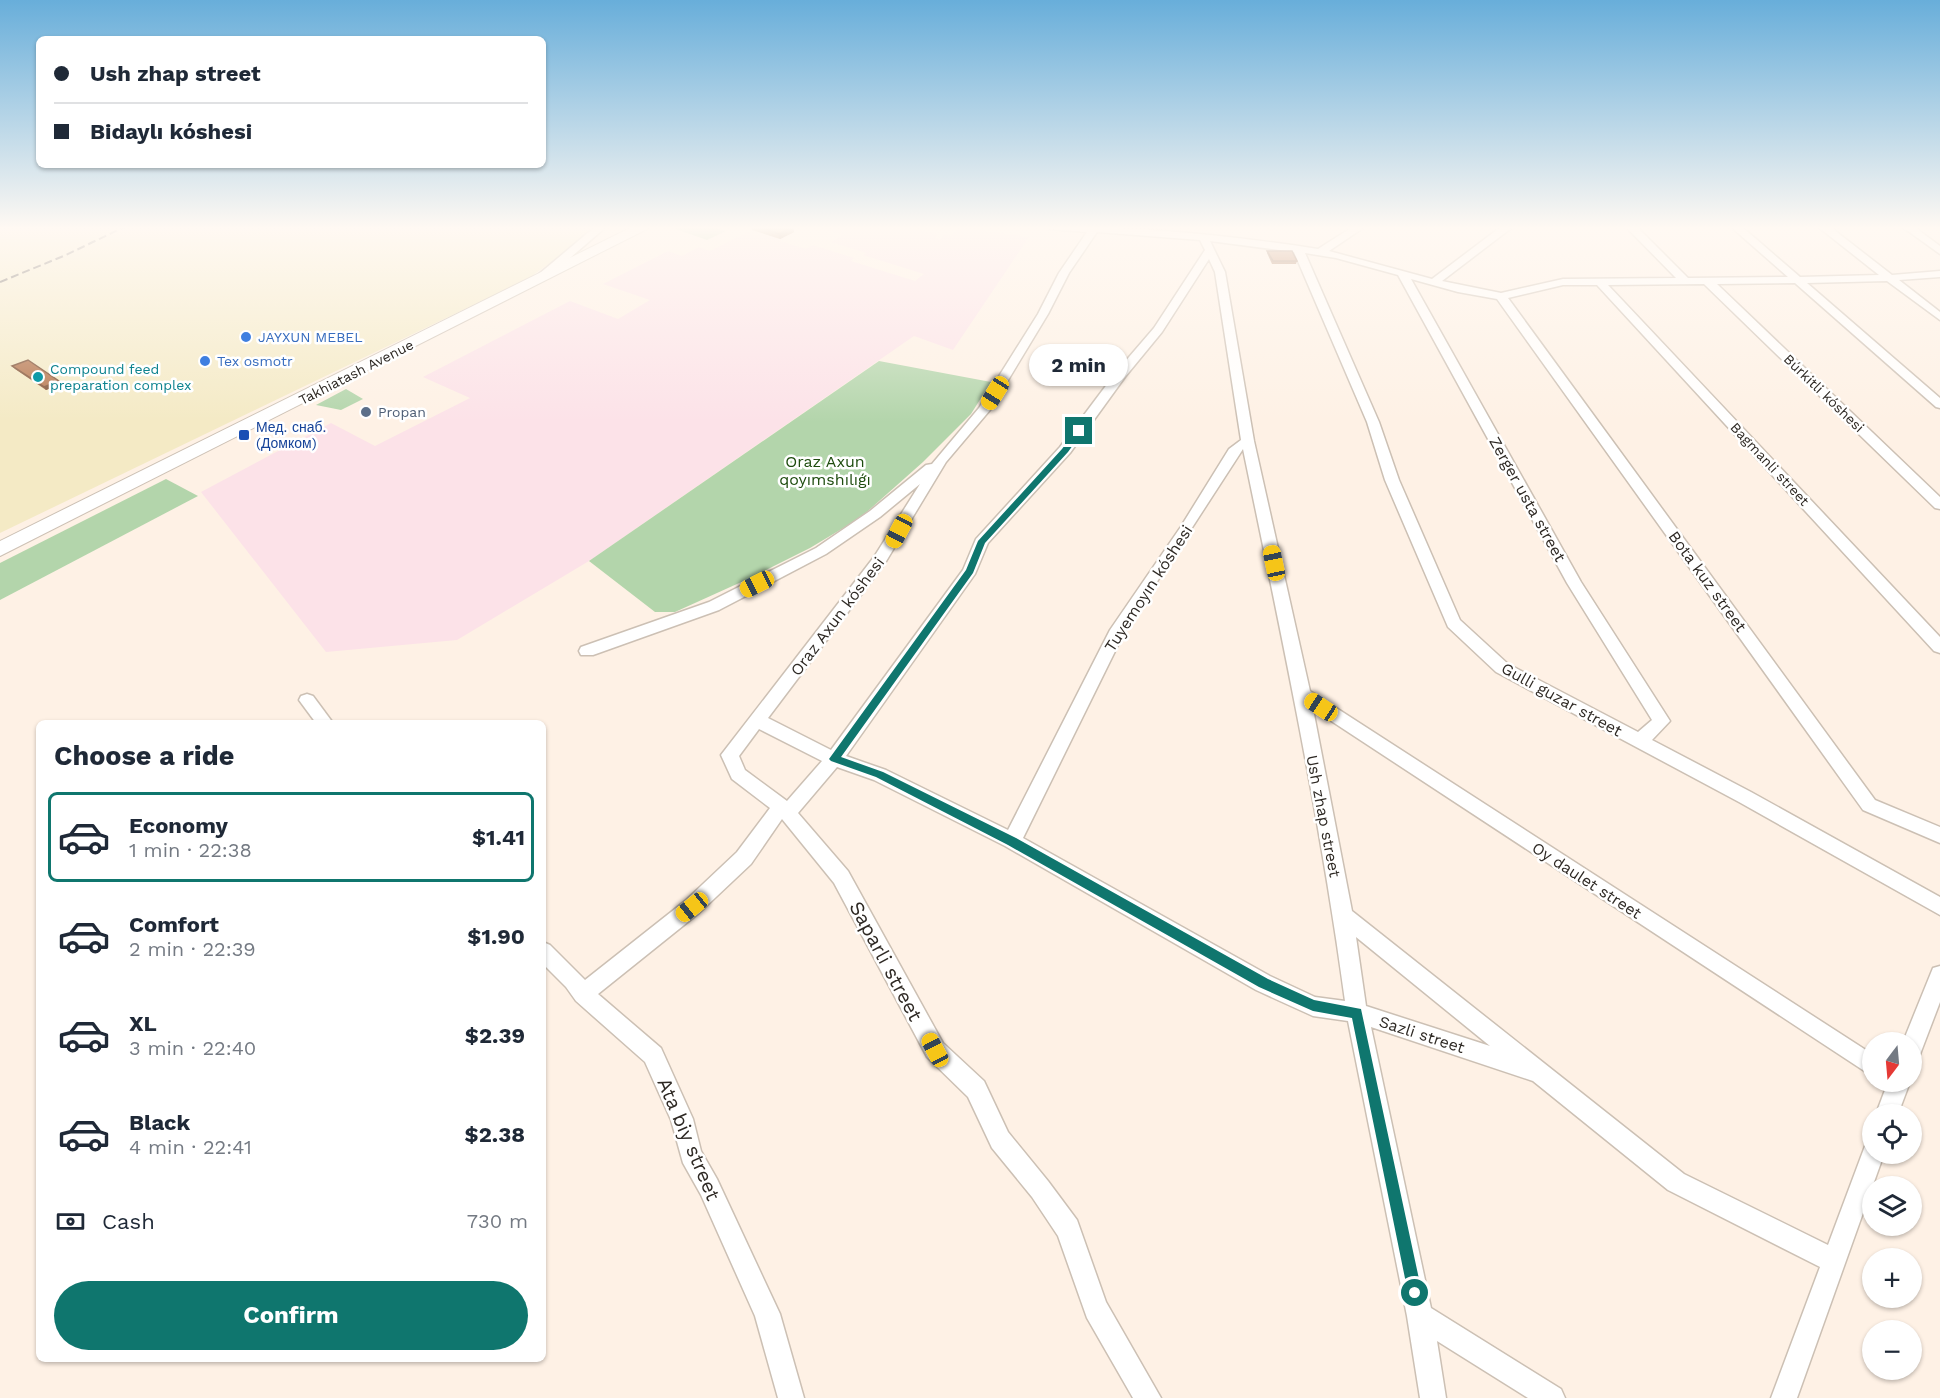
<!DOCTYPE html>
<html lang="en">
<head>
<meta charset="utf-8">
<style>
	body { margin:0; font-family:"Work Sans",sans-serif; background:#f6f6f7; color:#1f2937; height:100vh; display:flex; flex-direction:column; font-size:22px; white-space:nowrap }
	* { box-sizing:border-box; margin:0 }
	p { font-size:20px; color:#747a83 }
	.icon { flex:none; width:33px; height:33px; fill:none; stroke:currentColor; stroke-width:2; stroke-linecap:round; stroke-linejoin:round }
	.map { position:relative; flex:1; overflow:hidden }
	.sheet { position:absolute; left:36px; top:720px; width:510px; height:642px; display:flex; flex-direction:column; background:#fff; border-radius:9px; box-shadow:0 2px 4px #0004 }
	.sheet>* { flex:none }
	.banner { position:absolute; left:36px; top:36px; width:510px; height:132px; border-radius:9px; box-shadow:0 2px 4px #0004; display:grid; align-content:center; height:132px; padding:0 18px; background:#fff }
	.needle { width:39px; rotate:196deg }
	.buttons { position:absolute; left:1862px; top:1032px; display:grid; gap:12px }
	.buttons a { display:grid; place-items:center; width:60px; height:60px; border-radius:50%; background:#fff; box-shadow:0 2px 4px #0004; font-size:30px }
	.end { position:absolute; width:27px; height:27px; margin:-14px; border:8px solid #0f766e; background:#fff; box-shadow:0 0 0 3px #fff }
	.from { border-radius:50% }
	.bubble { position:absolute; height:42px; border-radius:21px; background:#fff; box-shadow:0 2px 4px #0004; font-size:20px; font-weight:700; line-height:42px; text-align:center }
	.car { position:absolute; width:18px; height:36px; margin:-18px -9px; border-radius:8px; box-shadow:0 0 4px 2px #0007; background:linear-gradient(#f5c518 24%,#345 0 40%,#f5c518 0 76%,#345 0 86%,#f5c518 0) }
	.banner b { display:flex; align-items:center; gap:21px; height:57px; font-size:22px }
	.banner b+b { border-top:2px solid #e0e1e3 }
	.banner i { width:15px; height:15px; background:#1f2937 }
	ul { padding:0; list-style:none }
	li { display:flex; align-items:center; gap:18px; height:90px; margin:0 12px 9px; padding:0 6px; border:3px solid transparent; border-radius:9px }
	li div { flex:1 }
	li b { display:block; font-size:22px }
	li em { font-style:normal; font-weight:700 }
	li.selected { border-color:#0f766e }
	li>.icon { width:54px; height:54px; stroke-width:1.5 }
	h2 { padding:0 18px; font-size:27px; line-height:72px }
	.pay { display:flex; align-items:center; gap:15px; height:66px; padding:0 18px; font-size:22px }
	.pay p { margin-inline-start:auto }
	.button { display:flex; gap:12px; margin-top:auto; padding:12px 18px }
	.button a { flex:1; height:69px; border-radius:36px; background:#0f766e; color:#fff; font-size:24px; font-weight:700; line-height:69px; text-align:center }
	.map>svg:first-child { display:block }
	.industrial { fill:#fce2e8 }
	.green { fill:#b3d5ab }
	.sand { fill:#f4eac5 }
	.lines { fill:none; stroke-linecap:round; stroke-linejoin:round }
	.minor-casing { stroke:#ccc0b4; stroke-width:3 }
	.highway-casing { stroke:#ccc0b4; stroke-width:2 }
	.minor { fill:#fff; fill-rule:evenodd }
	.highway { fill:#fff; fill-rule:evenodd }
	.rail { stroke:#655d57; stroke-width:2; stroke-dasharray:8 4; stroke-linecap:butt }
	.wall { fill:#9b6340 }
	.shaded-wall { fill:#7e5034 }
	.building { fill:#b4734b; stroke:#7e5034; stroke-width:1.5 }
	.route { fill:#0f766e }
	.shop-dot { fill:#3f7fe0; stroke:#fff; stroke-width:2 }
	.culture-dot { fill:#0f9aa8; stroke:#fff; stroke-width:2 }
	.service-dot { fill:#5c6f8a; stroke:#fff; stroke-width:2 }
	.transit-dot { fill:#1a4fb4; stroke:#fff; stroke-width:2 }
	.labels { text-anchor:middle; stroke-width:5; stroke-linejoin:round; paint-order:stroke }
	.far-shop-label { font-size:14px; fill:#366cbe; stroke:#fff; text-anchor:start }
	.far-culture-label { font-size:14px; fill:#0d838f; stroke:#fff; text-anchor:start }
	.far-street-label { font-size:14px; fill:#2e2924; stroke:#fff }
	.far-service-label { font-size:14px; fill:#4e5e75; stroke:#fff; text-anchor:start }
	.far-transit-label { font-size:14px; fill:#164399; stroke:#fff; text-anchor:start }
	.park-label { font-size:16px; fill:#1e4c0e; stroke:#fff }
	.street-label { font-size:16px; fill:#2e2924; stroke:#fff }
	.near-street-label { font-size:20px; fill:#2e2924; stroke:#fff }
</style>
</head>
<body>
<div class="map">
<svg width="1940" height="1398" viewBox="0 0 1940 1398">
	<rect width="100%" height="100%" fill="#fef1e5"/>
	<polygon class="industrial" points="778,226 804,226 780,241 806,249 813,245 854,258 851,261 915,281 924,274 863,255 866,253 831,242 843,235 816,226 900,226 938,234 935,238 941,239 944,235 951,236 959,227 1029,237 953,350 914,336 589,561 457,640 326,652 201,492 331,423 375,446 470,398 423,377 570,301 618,319 650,300 603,284 668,251 682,256 699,247 710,251 752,230 780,239"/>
	<g class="green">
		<polygon points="675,226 709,226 726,231 707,240 673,228"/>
		<polygon points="879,361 991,382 971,414 923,462 860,518 810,548 748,579 675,612 655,612 589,561"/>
		<polygon points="346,389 363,399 341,410 316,405"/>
		<polygon points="166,479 198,496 0,600 0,563"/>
	</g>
	<polygon class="sand" points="0,226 593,226 575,245 529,278 0,533"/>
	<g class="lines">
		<g class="minor-casing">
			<g id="minor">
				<polygon points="596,226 607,226 547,278 539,278 539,274"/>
				<path d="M1044,226C1136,226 1227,235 1318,249L1354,226H1366L1329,251L1432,279L1502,226H1514L1442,281L1501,293L1563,279L1676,278L1625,226H1636L1688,278L1788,277L1730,226H1741L1800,277L1879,275L1817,226H1829L1892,275L1940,271V277L1899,280L1940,312V320L1887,281L1807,283L1940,398V408L1936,407L1795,283L1717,284L1940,497V509L1935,508L1704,284L1608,285L1940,637V653L1934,651L1597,285H1563L1508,298L1875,800L1940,827V843L1863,810L1497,299L1458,292L1411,279L1581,582L1670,721L1652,740L1751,792L1940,897V915L1739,802L1496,672L1448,627L1385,480L1367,422L1294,252L1210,241L1225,272L1254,441L1310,691L1872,1054V1076L1313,709L1352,911L1684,1174L1828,1245L1865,1146L1872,1143V1154H1884L1797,1398H1771L1820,1267L1668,1190L1533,1081L1371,1027L1431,1308L1561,1389L1565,1398H1528L1437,1341L1446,1398H1420L1407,1316L1348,1021L1313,1016L1256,990L1005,846L874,780L837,767L798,813L848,871L943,1043L984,1081L1008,1132L1048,1181L1077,1220L1106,1302L1161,1398H1133L1087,1318L1058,1236L1032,1197L992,1148L968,1097L927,1057L834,883L782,819L751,864L699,913L598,994L661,1048L693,1119L701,1151L717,1179L780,1314L804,1398H778L755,1316L701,1195L683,1163L671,1120L645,1062L576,1001L566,987L543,964V942L550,945L585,980L685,901L737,852L770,808L732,779L721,755L874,557L920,484L880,517L826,554L719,610L593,655H581L579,651L581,647L709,602L816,548L870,511L926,465L932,464L979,408L1038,314L1059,273L1087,232L1049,229ZM1097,232L1200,240L1205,250L1154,328L1117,371L1060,447L976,539L963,570L831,750L768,718L885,563L946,462L990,410L1048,314L1069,273ZM1305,253L1336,258L1398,275L1567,583L1652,720L1638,732L1508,664L1460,620L1399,480L1379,422ZM1209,259L1215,272L1241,440L1229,449L1180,528L1110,630L1008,830L886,770L846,756L975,574L988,543L1070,453L1125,377L1162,332ZM1243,449C1281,633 1320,816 1345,1001L1315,997L1270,976L1023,838L1125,631ZM759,729L822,761L787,801L745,770L739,756ZM1356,937L1490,1046L1366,1006Z"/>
				<polygon points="1901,226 1913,226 1940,246 1940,254"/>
				<polygon points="307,694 313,696 333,723 316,723 299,700 301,696"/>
				<polygon points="1940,966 1940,1002 1919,1057 1911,1060 1911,1042 1903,1042 1933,968"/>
				<polygon points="1888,1082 1910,1082 1898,1114 1876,1114"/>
			</g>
		</g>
		<g class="highway-casing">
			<polygon id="highway" points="634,226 653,226 0,556 0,541"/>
		</g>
		<use href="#minor" class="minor"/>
		<use href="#highway" class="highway"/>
		<polyline class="rail" points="0,282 66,255 126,226"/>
	</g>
	<g class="wall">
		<polygon points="752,226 793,226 794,232 780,239 752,230"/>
		<polygon points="1267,251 1297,261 1296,264 1272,264 1267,253"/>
		<polygon points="12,366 59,381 61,384 46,390 15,369"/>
	</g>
	<g class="shaded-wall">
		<polygon points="793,226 794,232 780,239 779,234"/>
		<polygon points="59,381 61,384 46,390 44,387"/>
	</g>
	<g class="building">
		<polygon points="758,226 793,226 779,234"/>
		<polygon points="1267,251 1292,251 1297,261 1273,261"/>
		<polygon points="28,360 59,381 44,387 12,366"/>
	</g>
	<linearGradient id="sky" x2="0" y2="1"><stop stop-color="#68aeda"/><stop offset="0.54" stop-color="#fff9f3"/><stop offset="1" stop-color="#fff9f3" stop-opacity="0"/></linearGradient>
	<rect width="1940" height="422" fill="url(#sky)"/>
	<polygon class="route" points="1076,430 1083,431 1068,452 985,543 973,573 841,757 883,772 1016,838 1268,979 1314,1000 1361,1009 1422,1293 1420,1298 1415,1300 1410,1298 1408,1293 1352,1018 1313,1011 1259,987 1008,845 876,777 831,761 829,759 966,570 978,541 1062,449"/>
	<g class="shop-dot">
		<circle cx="246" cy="337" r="6"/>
		<circle cx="205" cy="361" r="6"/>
	</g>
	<circle class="culture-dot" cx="38" cy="377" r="6"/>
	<circle class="service-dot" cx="366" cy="412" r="6"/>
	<rect class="transit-dot" x="238" y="429" width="12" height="12" rx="3"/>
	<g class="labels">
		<g class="far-shop-label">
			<text x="258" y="342">JAYXUN MEBEL</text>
			<text x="217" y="366">Tex osmotr</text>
		</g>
		<g class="far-culture-label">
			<text x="50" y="374">Compound feed<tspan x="50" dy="16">preparation complex</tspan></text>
		</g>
		<g class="far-street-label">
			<text transform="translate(356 372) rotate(-27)" y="5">Takhiatash Avenue</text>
			<text transform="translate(1824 393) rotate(44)" y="5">Búrkitli kóshesi</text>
			<text transform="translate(1770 464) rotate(47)" y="5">Bagmanli street</text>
		</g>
		<g class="far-service-label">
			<text x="378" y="417">Propan</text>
		</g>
		<g class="far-transit-label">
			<text x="256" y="432">Мед. снаб.<tspan x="256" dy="16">(Домком)</tspan></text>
		</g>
		<g class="park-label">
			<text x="825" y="467">Oraz Axun<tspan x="825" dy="18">qoyımshılıǵı</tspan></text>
		</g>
		<g class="street-label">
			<text transform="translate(1528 499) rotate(61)" y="6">Zerger usta street</text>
			<text transform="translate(1708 581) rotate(54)" y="6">Bota kuz street</text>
			<text transform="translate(1148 588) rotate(-57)" y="6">Tuyemoyın kóshesi</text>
			<text transform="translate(837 616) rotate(-53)" y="6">Oraz Axun kóshesi</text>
			<text transform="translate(1562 699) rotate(29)" y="6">Gulli guzar street</text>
			<text transform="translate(1324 816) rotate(79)" y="6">Ush zhap street</text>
			<text transform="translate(1587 880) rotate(33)" y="6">Oy daulet street</text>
			<text transform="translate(1422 1034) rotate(18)" y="6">Sazli street</text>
		</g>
		<g class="near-street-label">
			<text transform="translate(886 961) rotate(62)" y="7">Saparli street</text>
			<text transform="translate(689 1139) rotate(67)" y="7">Ata biy street</text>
		</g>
	</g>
</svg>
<div class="buttons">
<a><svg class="needle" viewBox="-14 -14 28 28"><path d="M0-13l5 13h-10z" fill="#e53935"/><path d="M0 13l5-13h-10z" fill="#747a83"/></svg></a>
<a><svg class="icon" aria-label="locate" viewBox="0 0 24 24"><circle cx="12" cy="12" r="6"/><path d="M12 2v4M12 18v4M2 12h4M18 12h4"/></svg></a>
<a><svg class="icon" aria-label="layers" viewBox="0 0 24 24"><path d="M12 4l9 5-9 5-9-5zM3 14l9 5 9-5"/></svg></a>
<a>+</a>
<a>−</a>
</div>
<i class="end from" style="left:1415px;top:1293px"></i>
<i class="end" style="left:1079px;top:431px"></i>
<div class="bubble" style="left:1029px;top:344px;width:99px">2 min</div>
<i class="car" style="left:995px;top:393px;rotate:212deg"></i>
<i class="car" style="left:899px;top:531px;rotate:208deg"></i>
<i class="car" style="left:1274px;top:563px;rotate:348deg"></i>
<i class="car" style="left:757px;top:584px;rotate:243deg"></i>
<i class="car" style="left:1321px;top:707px;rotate:303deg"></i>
<i class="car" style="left:692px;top:907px;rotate:231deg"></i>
<i class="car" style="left:935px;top:1050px;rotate:332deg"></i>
<div class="banner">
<b><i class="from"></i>Ush zhap street</b>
<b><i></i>Bidaylı kóshesi</b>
</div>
<section class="sheet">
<h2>Choose a ride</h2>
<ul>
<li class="selected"><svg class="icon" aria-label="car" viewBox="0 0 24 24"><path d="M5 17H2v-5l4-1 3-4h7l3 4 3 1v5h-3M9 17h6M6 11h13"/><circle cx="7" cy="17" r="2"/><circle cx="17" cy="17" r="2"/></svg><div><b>Economy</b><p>1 min · 22:38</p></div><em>$1.41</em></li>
<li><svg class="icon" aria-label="car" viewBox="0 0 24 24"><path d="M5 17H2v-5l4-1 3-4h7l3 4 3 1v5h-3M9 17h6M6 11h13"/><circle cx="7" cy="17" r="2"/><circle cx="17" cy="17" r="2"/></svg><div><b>Comfort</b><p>2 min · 22:39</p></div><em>$1.90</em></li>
<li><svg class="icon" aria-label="car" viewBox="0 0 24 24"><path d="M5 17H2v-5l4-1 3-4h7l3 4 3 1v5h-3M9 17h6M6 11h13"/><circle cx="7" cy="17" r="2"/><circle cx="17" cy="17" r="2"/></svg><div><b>XL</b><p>3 min · 22:40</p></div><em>$2.39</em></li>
<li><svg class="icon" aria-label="car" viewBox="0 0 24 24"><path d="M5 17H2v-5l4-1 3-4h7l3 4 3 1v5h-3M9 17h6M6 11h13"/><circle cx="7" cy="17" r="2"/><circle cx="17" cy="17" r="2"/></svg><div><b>Black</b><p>4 min · 22:41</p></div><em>$2.38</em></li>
</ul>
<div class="pay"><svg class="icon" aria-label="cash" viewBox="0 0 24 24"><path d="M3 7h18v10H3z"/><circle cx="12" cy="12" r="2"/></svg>Cash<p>730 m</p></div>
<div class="button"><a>Confirm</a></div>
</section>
</div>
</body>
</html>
